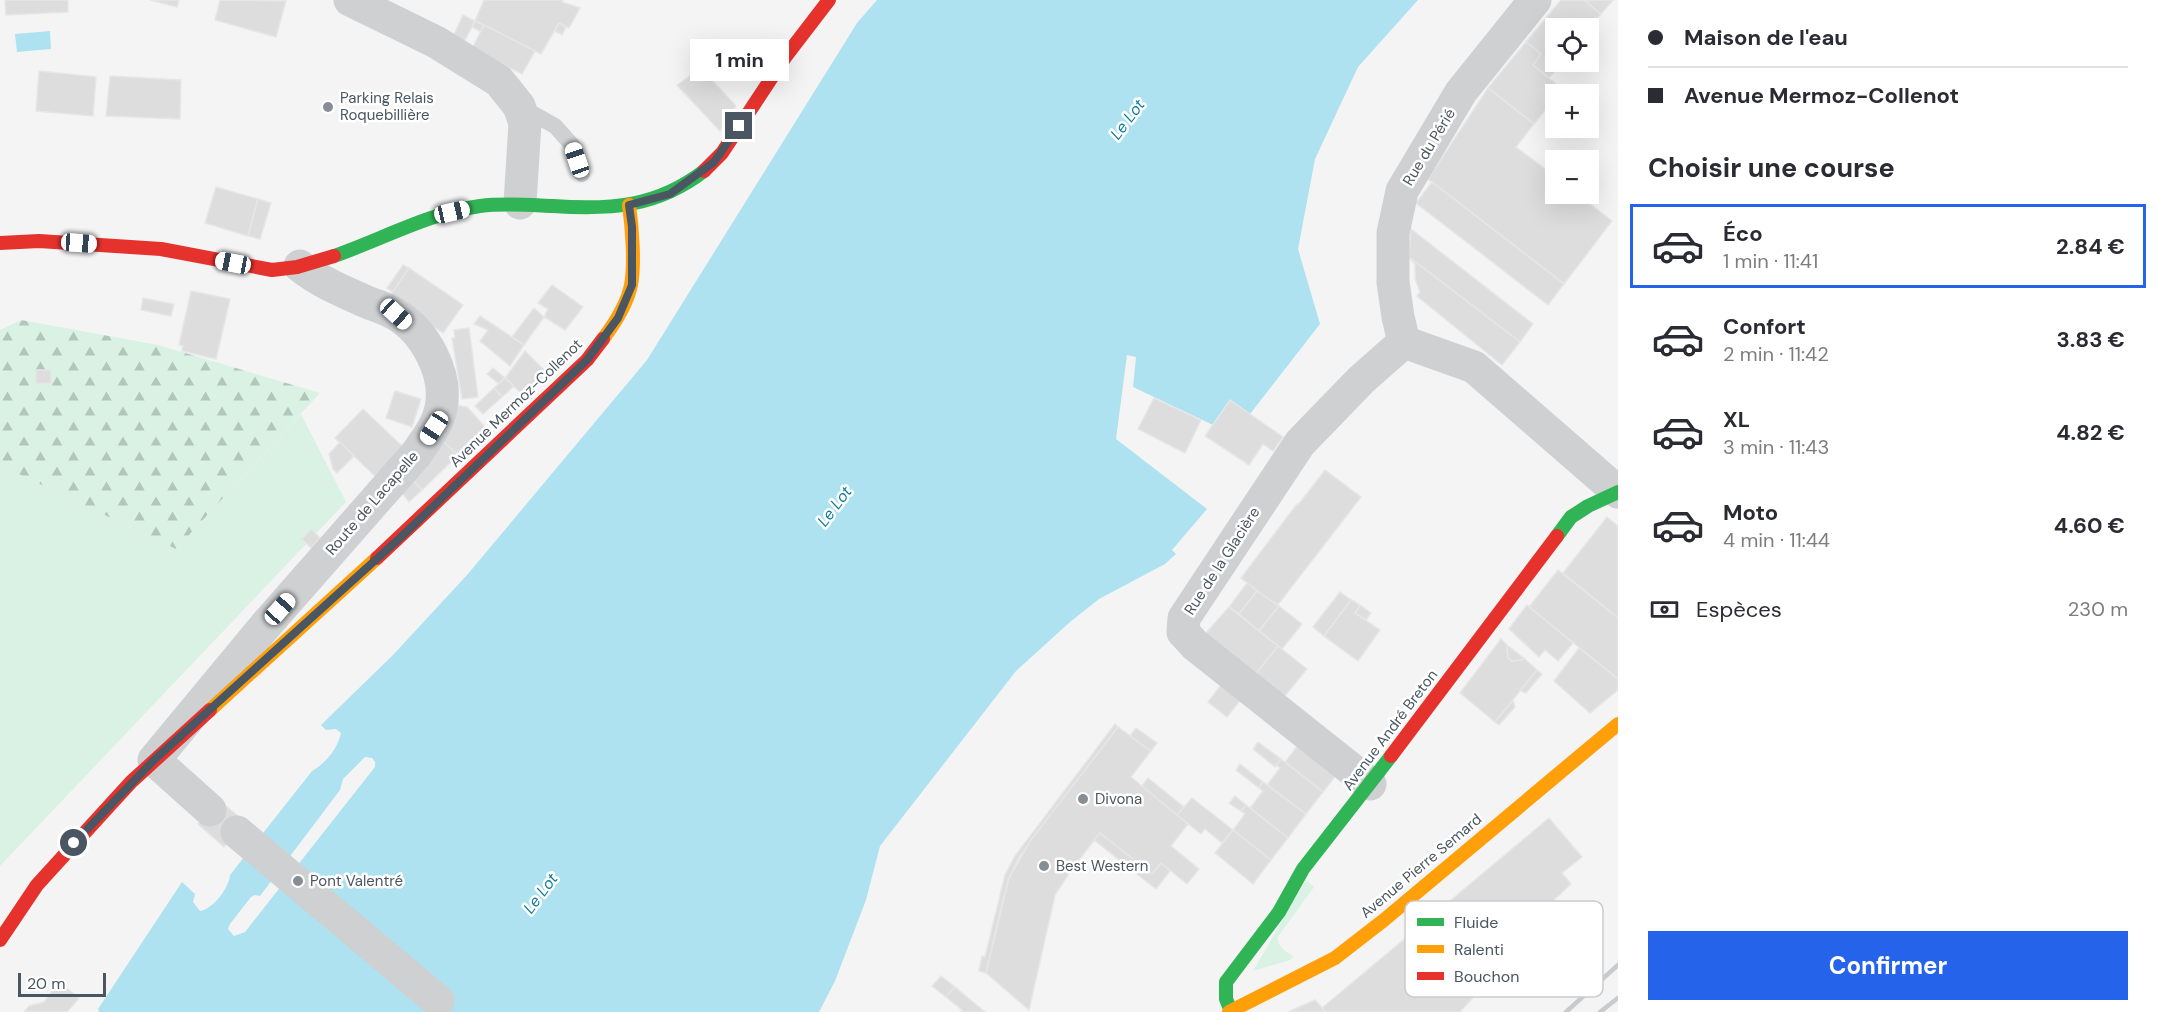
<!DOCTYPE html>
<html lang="fr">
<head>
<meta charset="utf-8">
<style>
	body { margin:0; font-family:"DM Sans",sans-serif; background:#f2f2f3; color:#2b2b33; height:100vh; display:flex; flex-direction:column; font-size:22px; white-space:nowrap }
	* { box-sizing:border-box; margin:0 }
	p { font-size:20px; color:#7c7c81 }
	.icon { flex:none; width:33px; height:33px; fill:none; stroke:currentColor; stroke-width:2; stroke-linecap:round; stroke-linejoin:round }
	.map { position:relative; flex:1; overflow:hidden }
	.panel { display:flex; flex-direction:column; background:#fff; width:540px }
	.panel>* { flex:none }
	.hud { display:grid; align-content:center; height:132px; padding:0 30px; background:#fff }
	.tools { position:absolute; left:1545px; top:18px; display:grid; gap:12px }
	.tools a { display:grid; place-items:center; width:54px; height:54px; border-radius:0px; background:#fff; box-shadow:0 6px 24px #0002; font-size:30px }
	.scale { position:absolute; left:18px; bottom:15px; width:88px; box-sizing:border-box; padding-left:6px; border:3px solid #4a5661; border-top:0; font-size:16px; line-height:21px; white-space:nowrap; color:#4a5661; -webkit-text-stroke:4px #fff; paint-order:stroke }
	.end { position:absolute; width:27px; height:27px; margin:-14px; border:8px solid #4a5661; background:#fff; box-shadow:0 0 0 3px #fff }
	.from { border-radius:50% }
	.bubble { position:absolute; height:42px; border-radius:0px; background:#fff; box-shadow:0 6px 24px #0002; font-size:20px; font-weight:700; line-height:42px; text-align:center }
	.car { position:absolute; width:18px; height:36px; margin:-18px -9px; border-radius:8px; box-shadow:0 0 4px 2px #0007; background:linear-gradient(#fff 24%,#345 0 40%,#fff 0 76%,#345 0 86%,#fff 0) }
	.hud b { display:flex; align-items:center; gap:21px; height:57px; font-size:22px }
	.hud b+b { border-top:2px solid #e1e1e2 }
	.hud i { width:15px; height:15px; background:#2b2b33 }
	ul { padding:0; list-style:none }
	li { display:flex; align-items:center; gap:18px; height:84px; margin:0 12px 9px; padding:0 18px; border:3px solid transparent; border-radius:0px }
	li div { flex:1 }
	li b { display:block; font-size:22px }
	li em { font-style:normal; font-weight:700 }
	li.current { border-color:#2563eb }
	li>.icon { width:54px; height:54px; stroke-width:1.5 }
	h2 { padding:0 30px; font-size:27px; line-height:72px }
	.pay { display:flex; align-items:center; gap:15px; height:66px; padding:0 30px; font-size:22px }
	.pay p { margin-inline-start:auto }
	.primary-button { display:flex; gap:12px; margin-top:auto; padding:12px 30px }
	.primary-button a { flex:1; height:69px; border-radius:0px; background:#2563eb; color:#fff; font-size:24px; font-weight:700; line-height:69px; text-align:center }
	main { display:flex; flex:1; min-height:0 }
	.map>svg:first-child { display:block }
	.green { fill:#d9f2e3 }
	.forest { fill:url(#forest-firs) }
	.water { fill:#aee2f0; fill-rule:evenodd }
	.building { fill:#ddddde; stroke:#e5e6e7; stroke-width:1.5 }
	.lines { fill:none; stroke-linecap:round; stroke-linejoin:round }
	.lane { stroke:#ced0d2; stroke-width:16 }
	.street { stroke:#ced0d2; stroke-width:33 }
	.fast { stroke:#30b455; stroke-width:14 }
	.slow { stroke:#ff9f0a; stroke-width:14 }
	.jam { stroke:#e5322d; stroke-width:14 }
	.rail { stroke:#c9cacc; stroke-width:4.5 }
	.route { stroke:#4a5661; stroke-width:8 }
	.poi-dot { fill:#868d94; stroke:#fff; stroke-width:2 }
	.labels { text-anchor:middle; stroke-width:5; stroke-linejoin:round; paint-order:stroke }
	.poi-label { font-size:15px; fill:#4a5661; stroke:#fff; text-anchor:start }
	.street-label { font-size:15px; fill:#4a5661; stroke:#fff }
	.water-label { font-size:16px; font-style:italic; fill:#0c7c9b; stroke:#fff }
	.key { fill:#fff; stroke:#c9ccd0; stroke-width:1.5 }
	.key-label { font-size:16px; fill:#4a5661 }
</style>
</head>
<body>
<main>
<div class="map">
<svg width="1618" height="1012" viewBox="0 0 1618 1012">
	<defs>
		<pattern id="forest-firs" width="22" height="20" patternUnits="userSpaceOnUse" patternTransform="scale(1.5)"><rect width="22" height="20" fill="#d9f2e3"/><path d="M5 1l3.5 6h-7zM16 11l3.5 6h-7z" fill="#b2c7bb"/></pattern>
	</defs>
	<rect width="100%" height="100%" fill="#f4f4f4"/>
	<g class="green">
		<polygon points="301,414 346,502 0,866 0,465 176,549"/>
		<path d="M1306,880L1314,887L1277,938C1279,947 1285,952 1294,956L1290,960L1253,971Z"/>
	</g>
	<polygon class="forest" points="21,320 158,345 320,393 176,549 0,465 0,330"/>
	<g class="water">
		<path d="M877,0H1418L1358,67L1315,159L1298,249L1320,324L1250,414L1230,400L1213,425L1133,387L1136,357L1127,355L1116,439L1207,509L1172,550L1176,554L1165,564L1099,599L1070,622L1016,671L880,846L866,900L835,981L819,1012H99L98,1009L182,882L195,894L193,902L200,911C213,909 229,888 230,875L312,771C326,763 338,748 341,733L336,729L326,730L321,725L393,655L467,575L647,360L857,23ZM365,757L372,758L375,762V767L245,932L234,936L228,929L230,924L251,897L255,895L260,896L340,790L343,779Z"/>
		<polygon points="50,31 51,49 17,52 15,34"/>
	</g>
	<g class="building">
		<polygon points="5,0 68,0 68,12 6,15"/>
		<polygon points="150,0 179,0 177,7"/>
		<polygon points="220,0 286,1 276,37 215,20"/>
		<polygon points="484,0 563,0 562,2 580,8 569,28 559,23 541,54 475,21"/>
		<polygon points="1561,0 1584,0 1601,14 1588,30 1556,28 1556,62 1563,62 1549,78 1533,65 1541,54 1526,42"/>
		<polygon points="1584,0 1613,0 1601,14"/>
		<polygon points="463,15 475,21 464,42 453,37"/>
		<polygon points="475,21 484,25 481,32 472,27"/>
		<polygon points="559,23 566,27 562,35 555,31"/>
		<polygon points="484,25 535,51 522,74 472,49"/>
		<polygon points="1526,42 1541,54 1533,65 1562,89 1534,124 1488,88"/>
		<polygon points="701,68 736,106 720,131 677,85"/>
		<polygon points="39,71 96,77 93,116 36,111"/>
		<polygon points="110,76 181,80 180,119 106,116"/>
		<polygon points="1488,88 1534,124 1516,147 1556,177 1556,194 1577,194 1612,221 1564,284 1428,179"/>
		<polygon points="1432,182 1564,284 1548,305 1416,203"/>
		<polygon points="216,187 258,199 248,236 205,223"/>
		<polygon points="258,199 271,203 260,239 248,236"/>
		<polygon points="1411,229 1533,324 1520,342 1409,257"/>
		<polygon points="1409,257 1520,342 1502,365 1417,296 1420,292 1415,278 1415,264"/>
		<polygon points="403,265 409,268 393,292 387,288"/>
		<polygon points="409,268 463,305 443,333 390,296"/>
		<polygon points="552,285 583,307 565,330 544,317 548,309 538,303"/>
		<polygon points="191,291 230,299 216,359 182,351 183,346 179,345"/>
		<polygon points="143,298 174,304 171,316 141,310"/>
		<polygon points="534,308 544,317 524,345 512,337"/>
		<polygon points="480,316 524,345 510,366 480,341 488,330 474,324"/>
		<polygon points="469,328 478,397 462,399 452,338 455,338 454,330"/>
		<polygon points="525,351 547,373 523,395 505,378"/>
		<polygon points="493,368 505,378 499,384 487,374"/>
		<polygon points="36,370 51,370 51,383 36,384"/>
		<polygon points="505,378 514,386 502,397 494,388"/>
		<polygon points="494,388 502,397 483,414 475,406"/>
		<polygon points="395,391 421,399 412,427 386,418"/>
		<polygon points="1154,398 1201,420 1185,453 1138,429"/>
		<polygon points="1230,400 1283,437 1273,451 1263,444 1249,465 1205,436"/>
		<polygon points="456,405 467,407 486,428 458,455 443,441"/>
		<polygon points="363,409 404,448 377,478 335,438"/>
		<polygon points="443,441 458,455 422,490 412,479"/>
		<polygon points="340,442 354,456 337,473 333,469 329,454"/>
		<polygon points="1325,470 1361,497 1277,606 1241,578 1297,504 1298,505"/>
		<polygon points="412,479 422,490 409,502 401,492"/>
		<polygon points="1607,517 1618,526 1618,618 1563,573"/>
		<polygon points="311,529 320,538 311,548 302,539"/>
		<polygon points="1558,570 1618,618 1618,679 1529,607"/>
		<polygon points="1247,583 1257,591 1239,614 1229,607"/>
		<polygon points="1257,591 1279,606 1259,631 1239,614"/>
		<polygon points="1340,592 1351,600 1324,636 1313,627"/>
		<polygon points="1351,600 1360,606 1355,613 1380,630 1358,661 1324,636"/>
		<polygon points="1353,600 1371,613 1366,620 1355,613 1360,606"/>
		<polygon points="1527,605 1573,643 1558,661 1545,650 1539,657 1509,629"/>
		<polygon points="1279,606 1302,624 1282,649 1259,631"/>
		<polygon points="1229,607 1278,646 1251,680 1205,634"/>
		<polygon points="1501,639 1507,645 1508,658 1512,661 1525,659 1537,670 1495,722 1460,693"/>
		<polygon points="1507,645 1525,659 1512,661 1508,658"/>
		<polygon points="1278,646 1307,669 1279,703 1251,680"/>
		<polygon points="1579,648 1618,679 1618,690 1590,713 1554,681"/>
		<polygon points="1537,670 1542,674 1526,693 1520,691"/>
		<polygon points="1221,685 1246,693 1227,717 1208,702"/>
		<polygon points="1513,700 1515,707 1499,725 1495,722"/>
		<polygon points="1115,724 1118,727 1019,857 1009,878 1003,899 986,973 979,971 982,956 985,957 1005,875 1015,856"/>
		<polygon points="1118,727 1151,751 1131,777 1188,824 1171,846 1199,869 1187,884 1161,863 1152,874 1100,833 1072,869 1055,895 1029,1010 986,973 1009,878 1031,840"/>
		<polygon points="1136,728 1157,743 1151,751 1130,736"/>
		<polygon points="1303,739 1341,769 1323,792 1285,762"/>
		<polygon points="1258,742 1281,759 1275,767 1253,749"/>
		<polygon points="1281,759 1323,792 1306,814 1267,785 1280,768 1276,765"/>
		<polygon points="1240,764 1263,782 1259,788 1236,770"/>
		<polygon points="1148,778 1184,807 1177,815 1142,786"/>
		<polygon points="1263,782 1306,814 1288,838 1250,808 1263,791 1259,788"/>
		<polygon points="1235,796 1246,805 1241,811 1229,803"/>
		<polygon points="1192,798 1233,830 1222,843 1205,829 1201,834 1177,815"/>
		<polygon points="219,800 245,822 224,847 198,824"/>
		<polygon points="1246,805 1288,838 1271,860 1233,830 1245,814 1241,811"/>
		<polygon points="1549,818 1582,857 1562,873 1571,884 1554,900 1548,908 1547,916 1460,1012 1326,1012 1322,1008"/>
		<polygon points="1233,830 1271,860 1253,884 1215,853"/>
		<polygon points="1100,833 1152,874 1161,863 1170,871 1156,889 1094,840"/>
		<polygon points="941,976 955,987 946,997 932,986"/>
		<polygon points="59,982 79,998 67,1012 24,1012 29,1006 44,1002"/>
		<polygon points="955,987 985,1012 961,1012 962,1010 946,997"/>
		<polygon points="1315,1000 1326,1012 1289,1012 1292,1010"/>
	</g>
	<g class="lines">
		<polyline class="lane" points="521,107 555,126 572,145 582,174"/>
		<g class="street">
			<polyline points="350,0 436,42 499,81 519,106 525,123 520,203"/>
			<polyline points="1535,0 1461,92 1402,191 1393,233 1393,282 1398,317 1404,342 1474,367 1618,492"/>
			<polyline points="1370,784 1195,645 1183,632 1184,618 1300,443 1361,380 1404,342"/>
			<path d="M210,810L154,760L265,626L417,453C426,439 438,425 441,408C448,374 425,331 395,314C387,309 378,306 369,303C345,292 321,283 300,266"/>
			<polyline points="237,832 438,1001"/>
		</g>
		<g class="fast">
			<path d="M334,256C383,239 429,213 480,206C504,203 529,205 553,206C611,210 657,207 704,171"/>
			<polyline points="1557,536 1571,517 1588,506 1618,492"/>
			<polyline points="1231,1011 1226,999 1226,982 1279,912 1303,869 1391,756"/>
		</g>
		<g class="slow">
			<path d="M603,339C615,323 627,305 631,285C635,264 632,226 629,205"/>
			<polyline points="210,710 377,558"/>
			<polyline points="1229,1012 1335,958 1384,920 1618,724"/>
		</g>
		<g class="jam">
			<polyline points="704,171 722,153 786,56 829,0"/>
			<polyline points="0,243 39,241 161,249 272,270 297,267 334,256"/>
			<polyline points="377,558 587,360 603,339"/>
			<polyline points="1391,756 1557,536"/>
			<polyline points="0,940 37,885 131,782 210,710"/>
		</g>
		<g class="rail">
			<polyline points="1566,1012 1618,965"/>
			<polyline points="1600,1012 1618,998"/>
		</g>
	</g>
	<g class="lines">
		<polyline class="route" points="74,843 154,760 401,537 587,360 618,318 632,285 632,227 629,205 670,194 714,162 739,126"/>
	</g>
	<g class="poi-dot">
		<circle cx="328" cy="107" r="6"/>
		<circle cx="1083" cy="799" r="6"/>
		<circle cx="1044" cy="866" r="6"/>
		<circle cx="298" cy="881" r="6"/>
	</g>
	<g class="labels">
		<g class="poi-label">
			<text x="340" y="103">Parking Relais<tspan x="340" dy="17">Roquebillière</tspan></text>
			<text x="1095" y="804">Divona</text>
			<text x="1056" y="871">Best Western</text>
			<text x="310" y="886">Pont Valentré</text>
		</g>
		<g class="street-label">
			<text transform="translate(1429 147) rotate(-59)" y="5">Rue du Périé</text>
			<text transform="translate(516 403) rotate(-44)" y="5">Avenue Mermoz-Collenot</text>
			<text transform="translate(372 503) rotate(-49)" y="5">Route de Lacapelle</text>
			<text transform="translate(1222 561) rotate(-57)" y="5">Rue de la Glacière</text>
			<text transform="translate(1390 730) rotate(-53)" y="5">Avenue André Breton</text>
			<text transform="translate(1421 866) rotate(-40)" y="5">Avenue Pierre Semard</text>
		</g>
		<g class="water-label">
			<text transform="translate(1127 119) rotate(-53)" y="6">Le Lot</text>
			<text transform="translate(834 506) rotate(-53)" y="6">Le Lot</text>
			<text transform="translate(540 893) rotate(-53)" y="6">Le Lot</text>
		</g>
	</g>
	<rect x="1405" y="901" width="198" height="96" rx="9" class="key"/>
	<rect x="1417" y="918" width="27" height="8" fill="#30b455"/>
	<rect x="1417" y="945" width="27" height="8" fill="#ff9f0a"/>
	<rect x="1417" y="972" width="27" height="8" fill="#e5322d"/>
	<g class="key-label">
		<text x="1454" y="928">Fluide</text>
		<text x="1454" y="955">Ralenti</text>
		<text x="1454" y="982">Bouchon</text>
	</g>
</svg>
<div class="tools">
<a><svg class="icon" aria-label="locate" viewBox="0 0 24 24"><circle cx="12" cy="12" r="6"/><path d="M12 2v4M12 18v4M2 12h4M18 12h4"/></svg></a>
<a>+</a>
<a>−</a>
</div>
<div class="scale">20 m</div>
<i class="end from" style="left:74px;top:843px"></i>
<i class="end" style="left:739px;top:126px"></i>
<div class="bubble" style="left:690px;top:39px;width:99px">1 min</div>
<i class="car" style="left:577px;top:160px;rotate:341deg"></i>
<i class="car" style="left:452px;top:212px;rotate:77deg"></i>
<i class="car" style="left:79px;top:243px;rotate:94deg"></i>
<i class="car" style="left:233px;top:263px;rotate:281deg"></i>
<i class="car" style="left:396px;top:314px;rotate:132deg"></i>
<i class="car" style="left:434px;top:428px;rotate:213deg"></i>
<i class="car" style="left:280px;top:609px;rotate:42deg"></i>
</div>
<section class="panel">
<div class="hud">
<b><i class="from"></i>Maison de l'eau</b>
<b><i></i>Avenue Mermoz-Collenot</b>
</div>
<h2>Choisir une course</h2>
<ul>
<li class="current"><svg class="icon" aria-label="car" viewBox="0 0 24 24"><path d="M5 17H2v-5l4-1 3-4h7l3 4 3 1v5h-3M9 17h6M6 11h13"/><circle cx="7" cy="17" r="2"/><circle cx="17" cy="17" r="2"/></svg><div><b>Éco</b><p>1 min · 11:41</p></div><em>2.84 €</em></li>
<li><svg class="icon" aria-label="car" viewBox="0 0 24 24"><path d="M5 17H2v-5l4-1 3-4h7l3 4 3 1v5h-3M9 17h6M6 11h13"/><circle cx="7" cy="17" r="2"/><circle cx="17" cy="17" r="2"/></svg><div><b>Confort</b><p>2 min · 11:42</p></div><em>3.83 €</em></li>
<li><svg class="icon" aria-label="car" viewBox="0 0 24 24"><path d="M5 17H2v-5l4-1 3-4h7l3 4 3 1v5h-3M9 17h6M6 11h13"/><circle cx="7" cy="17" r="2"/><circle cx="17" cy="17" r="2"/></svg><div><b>XL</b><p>3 min · 11:43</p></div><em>4.82 €</em></li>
<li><svg class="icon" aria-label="car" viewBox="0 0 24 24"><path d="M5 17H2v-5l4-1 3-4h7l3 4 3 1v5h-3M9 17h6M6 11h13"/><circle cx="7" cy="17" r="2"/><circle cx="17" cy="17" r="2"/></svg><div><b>Moto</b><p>4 min · 11:44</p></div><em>4.60 €</em></li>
</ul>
<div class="pay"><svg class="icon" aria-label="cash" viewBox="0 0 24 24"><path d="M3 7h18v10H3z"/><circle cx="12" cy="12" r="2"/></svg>Espèces<p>230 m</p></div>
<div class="primary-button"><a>Confirmer</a></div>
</section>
</main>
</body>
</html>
